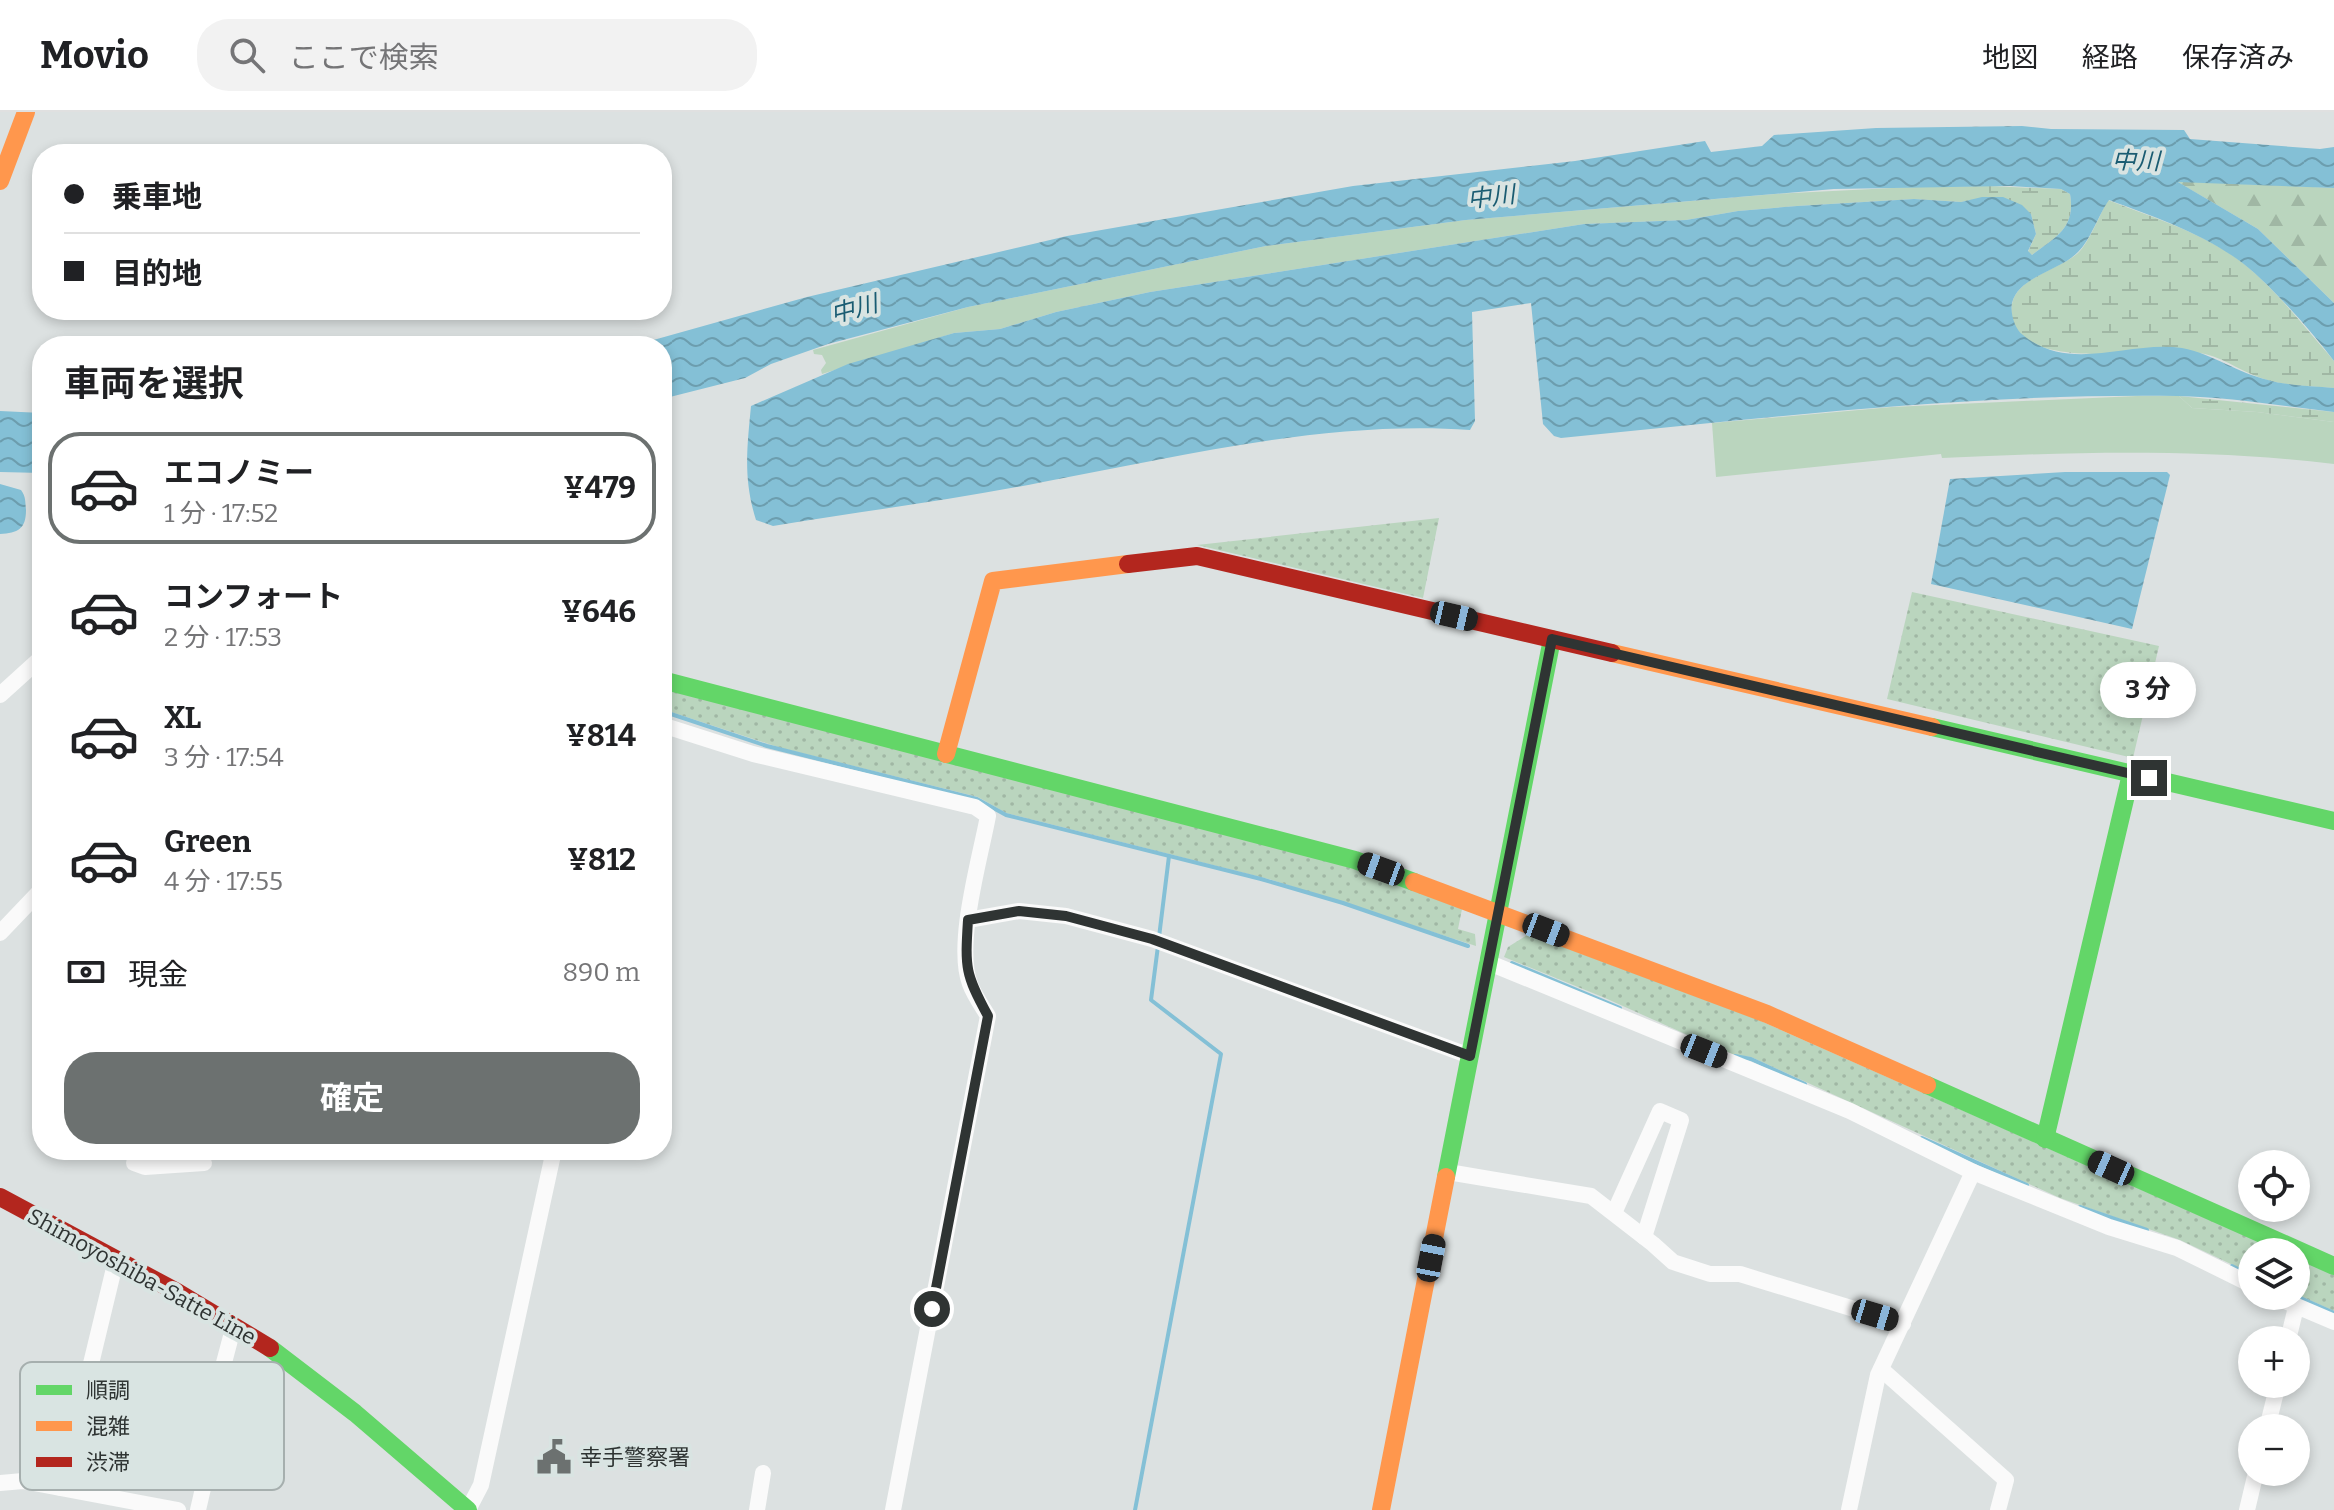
<!DOCTYPE html>
<html lang="ja">
<head>
<meta charset="utf-8">
<style>
	body { margin:0; font-family:Bitter,"Noto Sans JP",serif; background:#f2f2f2; color:#202124; height:100vh; display:flex; flex-direction:column; font-size:30px; white-space:nowrap }
	* { box-sizing:border-box; margin:0 }
	p { font-size:26px; color:#757577 }
	.icon { flex:none; width:44px; height:44px; fill:none; stroke:currentColor; stroke-width:2; stroke-linecap:round; stroke-linejoin:round }
	.map { position:relative; flex:1; overflow:hidden }
	.side { position:absolute; left:32px; top:224px; width:640px; height:824px; display:flex; flex-direction:column; background:#fff; border-radius:32px; box-shadow:0 4px 12px #0003 }
	.side>* { flex:none }
	.top-card { position:absolute; left:32px; top:32px; width:640px; height:176px; border-radius:32px; box-shadow:0 4px 12px #0003; display:grid; align-content:center; height:176px; padding:0 32px; background:#fff }
	.controls { position:absolute; left:2238px; top:1038px; display:grid; gap:16px }
	.controls a { display:grid; place-items:center; width:72px; height:72px; border-radius:50%; background:#fff; box-shadow:0 4px 12px #0003; font-size:40px }
	.end { position:absolute; width:36px; height:36px; margin:-18px; border:10px solid #2f3433; background:#fff; box-shadow:0 0 0 4px #fff }
	.from { border-radius:50% }
	.bubble { position:absolute; height:56px; border-radius:28px; background:#fff; box-shadow:0 4px 12px #0003; font-size:26px; font-weight:700; line-height:56px; text-align:center }
	.car { position:absolute; width:24px; height:48px; margin:-24px -12px; border-radius:10px; box-shadow:0 0 6px 2px #0007; background:linear-gradient(#222 24%,#8ab4d8 0 40%,#222 0 76%,#8ab4d8 0 86%,#222 0) }
	.top-card b { display:flex; align-items:center; gap:28px; height:76px; font-size:30px }
	.top-card b+b { border-top:2px solid #e0e0e0 }
	.top-card i { width:20px; height:20px; background:#202124 }
	ul { padding:0; list-style:none }
	li { display:flex; align-items:center; gap:24px; height:112px; margin:0 16px 12px; padding:0 16px; border:4px solid transparent; border-radius:32px }
	li div { flex:1 }
	li b { display:block; font-size:30px }
	li em { font-style:normal; font-weight:700 }
	li.active { border-color:#6c7170 }
	li>.icon { width:72px; height:72px; stroke-width:1.5 }
	h2 { padding:0 32px; font-size:36px; line-height:96px }
	.pay { display:flex; align-items:center; gap:20px; height:88px; padding:0 32px; font-size:30px }
	.pay p { margin-inline-start:auto }
	.cta { display:flex; gap:16px; margin-top:auto; padding:16px 32px }
	.cta a { flex:1; height:92px; border-radius:32px; background:#6c7170; color:#fff; font-size:32px; font-weight:700; line-height:92px; text-align:center }
	header { display:flex; align-items:center; gap:48px; box-sizing:border-box; height:112px; padding:0 40px; background:#fff; border-bottom:2px solid #e0e0e0 }
	header strong { font-size:38px }
	nav { display:flex; gap:44px; margin-inline-start:auto; font-size:28px }
	.search { width:560px; height:72px; background:#f2f2f2; display:flex; align-items:center; gap:20px; box-sizing:border-box; padding:0 28px; border-radius:32px; color:#757577; font-size:30px }
	.map>svg:first-child { display:block }
	.grass { fill:#bad5be }
	.forest { fill:url(#forest-firs) }
	.wetland { fill:url(#wetland-marsh) }
	.park { fill:url(#park-dots) }
	.water { fill:url(#water-waves) }
	.lines { fill:none; stroke-linecap:round; stroke-linejoin:round }
	.stream { stroke:#84c0d6; stroke-width:4 }
	.street { stroke:#fafafa; stroke-width:16 }
	.fast { stroke:#63d668; stroke-width:18 }
	.slow { stroke:#ff974d; stroke-width:18 }
	.jam { stroke:#b3261e; stroke-width:18 }
	.route { stroke:#2f3433; stroke-width:10 }
	.labels { text-anchor:middle; stroke-width:8; stroke-linejoin:round; paint-order:stroke }
	.street-label { font-size:22px; fill:#2f3433; stroke:#d9e4e2 }
	.poi-label { font-size:22px; fill:#2f3433; stroke:#d9e4e2; text-anchor:start }
	.water-label { font-size:24px; font-style:italic; fill:#1a5c72; stroke:#d9e4e2 }
	.key { fill:#d9e4e2; stroke:#a6afae; stroke-width:2 }
	.key-label { font-size:22px; fill:#2f3433 }
</style>
</head>
<body>
<header>
<strong>Movio</strong>
<div class="search"><svg class="icon" aria-label="search" viewBox="0 0 24 24"><circle cx="10" cy="10" r="6"/><path d="M15 15l6 6"/></svg>ここで検索</div>
<nav><a>地図</a><a>経路</a><a>保存済み</a></nav>
</header>
<div class="map">
<svg width="2334" height="1398" viewBox="0 0 2334 1398">
	<defs>
		<pattern id="forest-firs" width="22" height="20" patternUnits="userSpaceOnUse" patternTransform="scale(2)"><rect width="22" height="20" fill="#bad5be"/><path d="M5 1l3.5 6h-7zM16 11l3.5 6h-7z" fill="#a0b7a4"/></pattern>
		<pattern id="wetland-marsh" width="20" height="14" patternUnits="userSpaceOnUse" patternTransform="scale(2)"><rect width="20" height="14" fill="#bad5be"/><path d="M1 5h8M5 5V1M11 12h8M15 12V8" fill="none" stroke="#a0b7a4"/></pattern>
		<pattern id="park-dots" width="8" height="8" patternUnits="userSpaceOnUse" patternTransform="scale(2)"><rect width="8" height="8" fill="#bad5be"/><path d="M2 2h.1M6 6h.1" fill="none" stroke="#a0b7a4" stroke-width="1.8" stroke-linecap="round"/></pattern>
		<pattern id="water-waves" width="16" height="10" patternUnits="userSpaceOnUse" patternTransform="scale(2)"><rect width="16" height="10" fill="#84c0d6"/><path d="M0 5q4-4 8 0t8 0" fill="none" stroke="#6c9dae"/></pattern>
	</defs>
	<rect width="100%" height="100%" fill="#dce1e1"/>
	<g class="grass">
		<polygon points="1989,74 1989,85 1961,90 1914,87 1797,94 1738,99 1686,108 1584,112 1150,180 1056,200 1000,217 954,221 822,262 821,258 826,251 822,243 814,242 813,238 968,195 1266,134 1466,108 1775,82 1912,75"/>
		<path d="M2137,284H2179L2192,296L2257,300L2334,310V352C2203,336 2073,340 1942,346L1941,342L1716,365L1712,311L1892,295Z"/>
	</g>
	<polygon class="forest" points="2176,69 2334,76 2334,191 2258,117"/>
	<g class="wetland">
		<path d="M1989,74L2061,77L2070,82C2076,116 2056,125 2032,143L2028,140L2036,122L2031,102L1989,85Z"/>
		<path d="M2108,88C2151,105 2201,120 2239,148C2273,174 2301,211 2329,243L2334,249V276C2312,274 2288,274 2267,268C2245,262 2226,247 2205,242C2168,233 1998,268 2012,192C2017,165 2059,158 2078,141C2089,131 2100,102 2108,88Z"/>
		<polygon points="2179,284 2334,300 2334,310 2257,300 2192,296"/>
	</g>
	<g class="park">
		<polygon points="1439,406 1423,486 1197,433"/>
		<polygon points="1912,480 2159,534 2133,646 1887,587"/>
		<polygon points="662,576 1357,757 1462,797 1458,817 1475,822 1476,834 1272,768 1006,701 978,685 781,636 662,597"/>
		<polygon points="1529,822 1754,906 2282,1140 2252,1140 2252,1162 2180,1128 2060,1086 1751,945 1730,942 1605,886 1504,845 1508,835"/>
		<polygon points="2296,1146 2334,1163 2334,1199 2296,1182"/>
	</g>
	<g class="water">
		<path d="M2022,14L2051,17L2184,18L2190,27L2320,37L2334,35V76L2178,70L2258,117L2334,191V249C2313,221 2265,166 2237,147C2199,120 2152,104 2109,88C2099,102 2090,129 2078,140C2060,159 2019,164 2012,191C2010,202 2015,217 2023,223C2070,262 2129,228 2182,236C2213,242 2238,261 2268,268C2288,274 2313,274 2334,276V300C2282,294 2229,285 2177,284C1972,281 1766,306 1561,326L1554,324L1543,312L1531,191L1472,200L1475,309L1470,318C1328,308 1182,344 1043,370C954,388 863,399 773,414L756,408C743,367 747,336 751,294L848,252L954,221L1000,217L1056,200L1150,180L1584,112L1686,108L1738,99L1797,94L1914,87L1961,90L1982,85H2003L2022,93L2031,102L2036,122L2028,139L2032,143C2056,125 2076,116 2070,82L2061,77L2010,74L1834,77L1466,108L1266,134L968,195L828,232L771,252L745,266L662,287V234H632L807,185L1067,124L1353,74L1575,49L1705,29L1711,40L1762,34L1774,23L1876,16Z"/>
		<polygon points="0,299 42,301 42,361 0,360"/>
		<polygon points="2065,360 2167,360 2170,363 2132,517 1931,472 1950,367"/>
		<path d="M0,372L21,378C26,385 25,389 26,398C26,417 18,421 0,422Z"/>
	</g>
	<g class="lines">
		<g class="stream">
			<polyline points="662,599 767,634 977,687 1006,703 1261,767 1343,791 1468,834"/>
			<polyline points="1159,825 1169,744"/>
			<polyline points="1512,851 1620,896"/>
			<polyline points="1735,944 1751,947 1805,972"/>
			<polyline points="1922,1026 2027,1073"/>
			<polyline points="2080,1095 2147,1118"/>
			<polyline points="2232,1154 2252,1164"/>
			<polyline points="2296,1184 2334,1201"/>
			<polyline points="1135,1398 1221,942 1151,888 1158,834"/>
		</g>
		<g class="street">
			<polyline points="0,583 42,545"/>
			<path d="M662,613L753,642L975,695L988,704C980,747 955,832 970,872C974,883 982,894 988,904L893,1398"/>
			<polyline points="968,808 1019,799 1066,804 1152,827 1470,944"/>
			<polyline points="0,821 42,777"/>
			<polyline points="1487,850 1850,999 1973,1060 2109,1115 2177,1136 2252,1173"/>
			<polyline points="134,1051 145,1055 204,1051"/>
			<polyline points="1448,1060 1591,1084 1653,1132 1673,1150 1710,1162 1740,1162 1903,1212"/>
			<polyline points="1614,1101 1660,999 1681,1008 1644,1125"/>
			<polyline points="2273,1184 2334,1210"/>
			<polyline points="2288,1228 2296,1195"/>
			<polyline points="1881,1257 2006,1368 1998,1398"/>
			<polyline points="2267,1316 2278,1272"/>
			<polyline points="0,1371 23,1369 178,1398"/>
			<polyline points="61,1376 116,1148"/>
			<polyline points="198,1398 213,1333 213,1292 234,1213"/>
			<polyline points="468,1398 481,1373 554,1038"/>
			<polyline points="757,1398 763,1361"/>
			<polyline points="1849,1398 1878,1263 1973,1060"/>
			<polyline points="2247,1398 2256,1360"/>
		</g>
		<g class="fast">
			<polyline points="662,568 1355,748 1414,770"/>
			<polyline points="1932,615 2334,709"/>
			<polyline points="1927,973 2334,1154"/>
			<polyline points="2045,1027 2131,662"/>
			<polyline points="1446,1065 1552,527"/>
			<polyline points="270,1236 355,1301 468,1398"/>
		</g>
		<g class="slow">
			<polyline points="0,69 26,0"/>
			<polyline points="1612,541 1932,615"/>
			<polyline points="946,642 993,469 1128,452"/>
			<polyline points="1414,770 1767,902 1927,973"/>
			<polyline points="1381,1398 1446,1065"/>
		</g>
		<g class="jam">
			<polyline points="1128,452 1197,444 1612,541"/>
			<polyline points="0,1085 177,1180 270,1236"/>
		</g>
	</g>
	<g class="lines">
		<path class="route" d="M932,1197L988,904C965,862 965,856 968,808L1019,799L1066,804L1152,827L1470,944L1552,527L2149,666"/>
	</g>
	<defs>
		<g id="civic-bare" transform="scale(2.76)"><path d="M-.6-6.5H3V-4.5H.6V-3L4-1V1h2V6H-6V1h2V-1L-.6-3ZM-1.2 2.5V6h2.4V2.5Z" fill="#6c7170" stroke="#d9e4e2" stroke-width="2.5" paint-order="stroke"/></g>
	</defs>
	<g fill-rule="evenodd">
		<use href="#civic-bare" x="554" y="1345"/>
	</g>
	<g class="labels">
		<g class="street-label">
			<text transform="translate(142 1164) rotate(29)" y="8">Shimoyoshiba-Satte Line</text>
		</g>
		<g class="poi-label">
			<text x="580" y="1353">幸手警察署</text>
		</g>
		<g class="water-label">
			<text transform="translate(2136 49) rotate(1)" y="8">中川</text>
			<text transform="translate(1491 85) rotate(-7)" y="8">中川</text>
			<text transform="translate(854 197) rotate(-15)" y="8">中川</text>
		</g>
	</g>
	<rect x="20" y="1250" width="264" height="128" rx="12" class="key"/>
	<rect x="36" y="1273" width="36" height="10" fill="#63d668"/>
	<rect x="36" y="1309" width="36" height="10" fill="#ff974d"/>
	<rect x="36" y="1345" width="36" height="10" fill="#b3261e"/>
	<g class="key-label">
		<text x="86" y="1286">順調</text>
		<text x="86" y="1322">混雑</text>
		<text x="86" y="1358">渋滞</text>
	</g>
</svg>
<div class="controls">
<a><svg class="icon" aria-label="locate" viewBox="0 0 24 24"><circle cx="12" cy="12" r="6"/><path d="M12 2v4M12 18v4M2 12h4M18 12h4"/></svg></a>
<a><svg class="icon" aria-label="layers" viewBox="0 0 24 24"><path d="M12 4l9 5-9 5-9-5zM3 14l9 5 9-5"/></svg></a>
<a>+</a>
<a>−</a>
</div>
<i class="end from" style="left:932px;top:1197px"></i>
<i class="end" style="left:2149px;top:666px"></i>
<div class="bubble" style="left:2100px;top:550px;width:96px">3 分</div>
<i class="car" style="left:1454px;top:504px;rotate:103deg"></i>
<i class="car" style="left:1381px;top:757px;rotate:290deg"></i>
<i class="car" style="left:1546px;top:818px;rotate:111deg"></i>
<i class="car" style="left:1704px;top:939px;rotate:112deg"></i>
<i class="car" style="left:2111px;top:1056px;rotate:294deg"></i>
<i class="car" style="left:1431px;top:1146px;rotate:11deg"></i>
<i class="car" style="left:1875px;top:1203px;rotate:107deg"></i>
<div class="top-card">
<b><i class="from"></i>乗車地</b>
<b><i></i>目的地</b>
</div>
<section class="side">
<h2>車両を選択</h2>
<ul>
<li class="active"><svg class="icon" aria-label="car" viewBox="0 0 24 24"><path d="M5 17H2v-5l4-1 3-4h7l3 4 3 1v5h-3M9 17h6M6 11h13"/><circle cx="7" cy="17" r="2"/><circle cx="17" cy="17" r="2"/></svg><div><b>エコノミー</b><p>1 分 · 17:52</p></div><em>¥479</em></li>
<li><svg class="icon" aria-label="car" viewBox="0 0 24 24"><path d="M5 17H2v-5l4-1 3-4h7l3 4 3 1v5h-3M9 17h6M6 11h13"/><circle cx="7" cy="17" r="2"/><circle cx="17" cy="17" r="2"/></svg><div><b>コンフォート</b><p>2 分 · 17:53</p></div><em>¥646</em></li>
<li><svg class="icon" aria-label="car" viewBox="0 0 24 24"><path d="M5 17H2v-5l4-1 3-4h7l3 4 3 1v5h-3M9 17h6M6 11h13"/><circle cx="7" cy="17" r="2"/><circle cx="17" cy="17" r="2"/></svg><div><b>XL</b><p>3 分 · 17:54</p></div><em>¥814</em></li>
<li><svg class="icon" aria-label="car" viewBox="0 0 24 24"><path d="M5 17H2v-5l4-1 3-4h7l3 4 3 1v5h-3M9 17h6M6 11h13"/><circle cx="7" cy="17" r="2"/><circle cx="17" cy="17" r="2"/></svg><div><b>Green</b><p>4 分 · 17:55</p></div><em>¥812</em></li>
</ul>
<div class="pay"><svg class="icon" aria-label="cash" viewBox="0 0 24 24"><path d="M3 7h18v10H3z"/><circle cx="12" cy="12" r="2"/></svg>現金<p>890 m</p></div>
<div class="cta"><a>確定</a></div>
</section>
</div>
</body>
</html>
